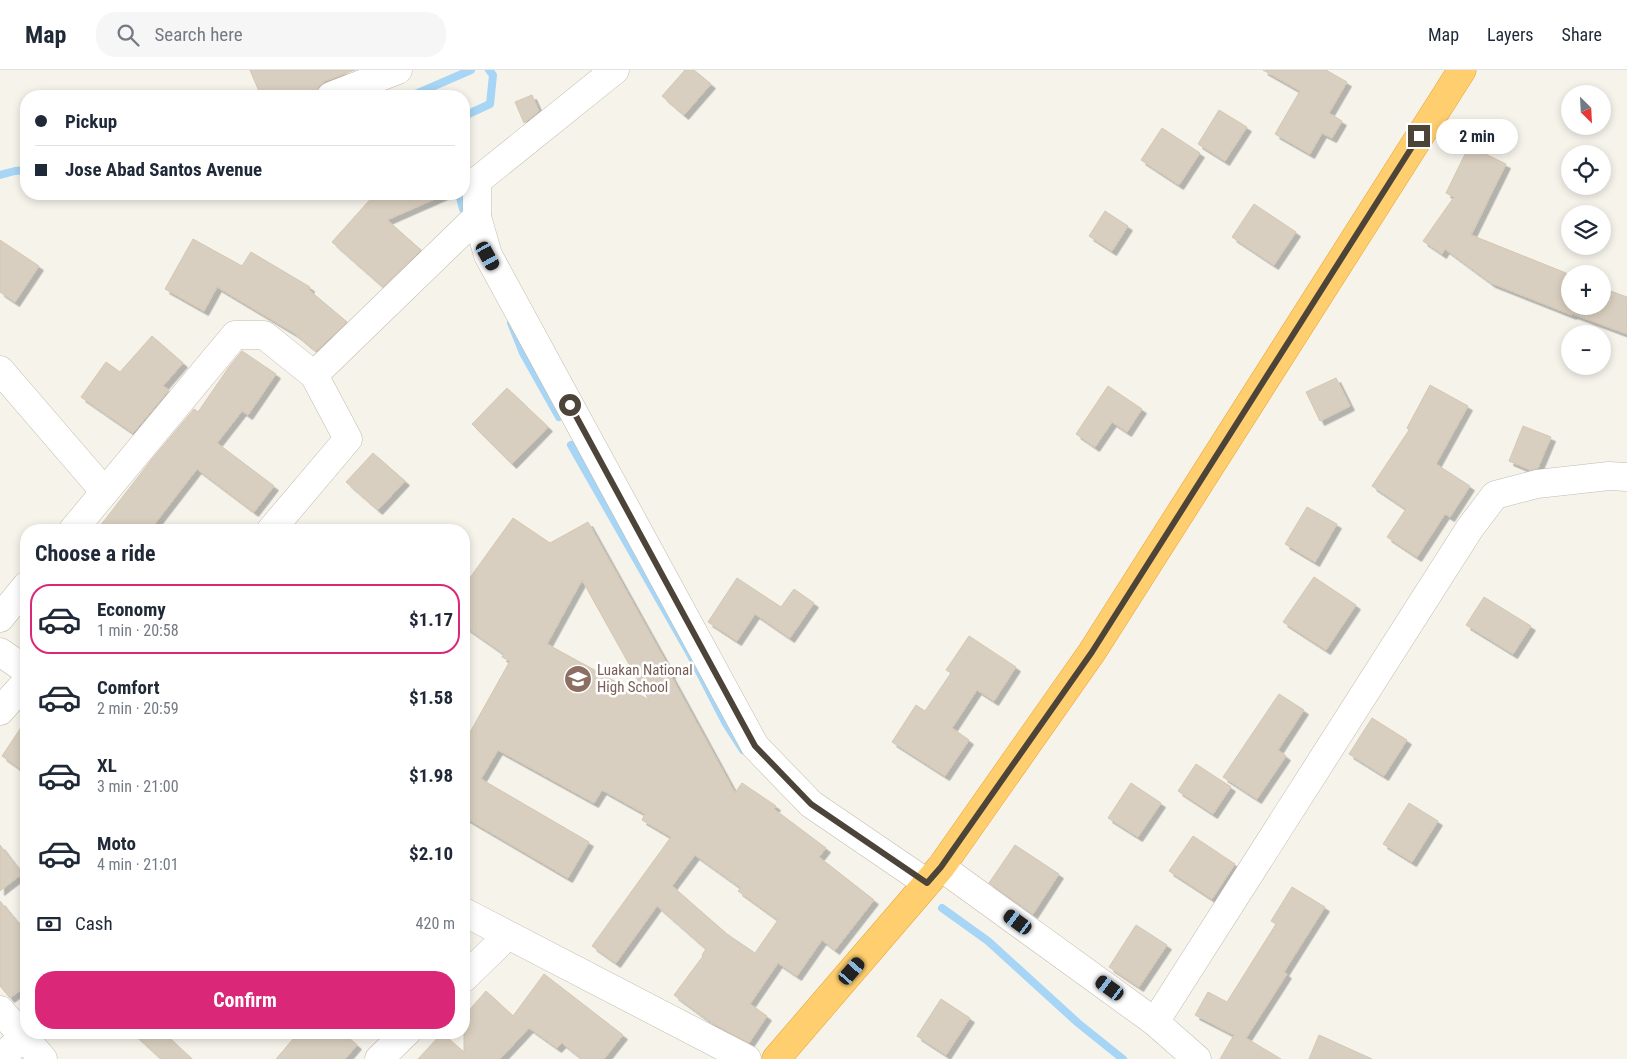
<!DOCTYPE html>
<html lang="en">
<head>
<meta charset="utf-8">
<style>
	body { margin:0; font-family:"Roboto Condensed",sans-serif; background:#f6f6f7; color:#1f2937; height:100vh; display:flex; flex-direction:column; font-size:19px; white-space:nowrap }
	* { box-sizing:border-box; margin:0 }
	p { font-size:16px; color:#747a83 }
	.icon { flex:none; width:28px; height:28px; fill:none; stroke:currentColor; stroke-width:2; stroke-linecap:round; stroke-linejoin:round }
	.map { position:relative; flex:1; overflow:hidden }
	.side { position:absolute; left:20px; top:454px; width:450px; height:515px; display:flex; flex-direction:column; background:#fff; border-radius:20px; box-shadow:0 2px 8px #0003 }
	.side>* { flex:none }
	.banner { position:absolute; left:20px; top:20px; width:450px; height:110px; border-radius:20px; box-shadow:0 2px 8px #0003; display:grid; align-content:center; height:110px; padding:0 15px; background:#fff }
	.needle { width:32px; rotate:156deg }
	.buttons { position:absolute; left:1561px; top:15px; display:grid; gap:10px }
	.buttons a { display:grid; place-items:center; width:50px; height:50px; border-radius:50%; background:#fff; box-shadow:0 2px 8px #0003; font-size:25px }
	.end { position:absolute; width:22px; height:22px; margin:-11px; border:6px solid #4c4438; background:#fff; box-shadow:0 0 0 2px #fff }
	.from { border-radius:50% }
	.bubble { position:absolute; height:35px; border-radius:18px; background:#fff; box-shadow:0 2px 8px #0003; font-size:16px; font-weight:700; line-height:35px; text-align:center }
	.car { position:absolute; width:15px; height:30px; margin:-15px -8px; border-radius:6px; box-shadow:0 0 4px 1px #0007; background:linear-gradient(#222 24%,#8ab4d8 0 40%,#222 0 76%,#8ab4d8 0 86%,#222 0) }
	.banner b { display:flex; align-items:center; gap:18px; height:48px; font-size:19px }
	.banner b+b { border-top:1px solid #e0e1e3 }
	.banner i { width:12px; height:12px; background:#1f2937 }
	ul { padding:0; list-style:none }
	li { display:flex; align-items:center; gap:15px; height:70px; margin:0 10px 8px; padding:0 5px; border:2px solid transparent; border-radius:20px }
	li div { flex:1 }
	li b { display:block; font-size:19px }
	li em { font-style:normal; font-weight:700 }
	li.selected { border-color:#db2777 }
	li>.icon { width:45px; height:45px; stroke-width:1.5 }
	h2 { padding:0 15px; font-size:22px; line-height:60px }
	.pay { display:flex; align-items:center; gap:12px; height:55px; padding:0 15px; font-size:19px }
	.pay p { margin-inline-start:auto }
	.button { display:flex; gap:10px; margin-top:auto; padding:10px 15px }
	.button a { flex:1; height:58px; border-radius:20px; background:#db2777; color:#fff; font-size:20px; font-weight:700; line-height:58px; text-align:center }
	header { display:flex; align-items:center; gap:30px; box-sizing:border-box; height:70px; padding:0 25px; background:#fff; border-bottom:1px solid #e0e1e3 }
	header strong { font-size:24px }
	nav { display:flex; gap:28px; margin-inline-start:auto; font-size:18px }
	.search { width:350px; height:45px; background:#f6f6f7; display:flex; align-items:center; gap:12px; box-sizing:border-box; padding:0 18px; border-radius:20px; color:#747a83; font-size:19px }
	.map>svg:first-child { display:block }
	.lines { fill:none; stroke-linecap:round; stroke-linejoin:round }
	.stream { stroke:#a6d5f5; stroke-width:8 }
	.building { fill:#d9cfc0; stroke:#d4c7b2; fill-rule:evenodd; filter:url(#shadow) }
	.minor-casing { stroke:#c3bbad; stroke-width:29 }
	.highway-casing { stroke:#e7a535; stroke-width:29 }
	.minor { stroke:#fff; stroke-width:28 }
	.highway { stroke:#ffce6e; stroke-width:28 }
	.route { stroke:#4c4438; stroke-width:6 }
	.labels { text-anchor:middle; stroke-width:5; stroke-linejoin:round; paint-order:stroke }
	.education-label { font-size:15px; fill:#785e54; stroke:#fff; text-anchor:start }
</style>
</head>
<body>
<header>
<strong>Map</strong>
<div class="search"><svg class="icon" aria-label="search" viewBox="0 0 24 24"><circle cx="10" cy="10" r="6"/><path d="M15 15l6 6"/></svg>Search here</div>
<nav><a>Map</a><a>Layers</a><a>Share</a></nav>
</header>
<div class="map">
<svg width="1627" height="989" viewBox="0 0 1627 989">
	<defs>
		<filter id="shadow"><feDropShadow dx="4.5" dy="4.5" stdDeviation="0" flood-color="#0004"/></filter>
	</defs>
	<rect width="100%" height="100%" fill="#f6f3eb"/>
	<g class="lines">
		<g class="stream">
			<polyline points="411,26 471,0"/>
			<polyline points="464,46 490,34 493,5 489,0"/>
			<polyline points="0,105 15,101 26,100"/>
			<polyline points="459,124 463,139"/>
			<polyline points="511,253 523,283 559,347"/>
			<polyline points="571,375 689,582 725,652 743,680"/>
			<polyline points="942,838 988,871 1078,953 1123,989"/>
		</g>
	</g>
	<g class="building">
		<polygon points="250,0 355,0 325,11 319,16 317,20 302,26 261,26"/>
		<polygon points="685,0 694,0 711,14 684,45 662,26"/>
		<polygon points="1263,0 1326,0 1347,12 1329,43 1342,51 1332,68 1322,63 1310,84 1275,64 1300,21"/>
		<polygon points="532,25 539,41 524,53 515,32"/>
		<polygon points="1219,40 1247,57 1225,91 1198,74"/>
		<polygon points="1162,58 1200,83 1179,115 1141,90"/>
		<polygon points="1469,76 1506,94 1471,165 1566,203 1566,205 1570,206 1570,236 1602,236 1602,218 1627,227 1627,264 1573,244 1572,245 1491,213 1445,179 1442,184 1423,171 1454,127 1446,123"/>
		<polygon points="375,124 446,124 387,150 421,180 383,217 332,172"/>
		<polygon points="1254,134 1296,162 1274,195 1232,167"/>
		<polygon points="1105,141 1128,156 1112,181 1089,166"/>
		<polygon points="193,169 242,196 251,182 310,217 309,220 347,252 316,281 294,263 217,217 204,241 165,219"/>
		<polygon points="0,170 39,196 15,232 0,222"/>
		<polygon points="152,266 183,293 163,316 169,320 133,363 81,327 106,292 120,302"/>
		<polygon points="242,281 276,304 248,345 242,341 217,373 274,416 254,442 197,399 150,460 97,460 152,389 194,339 198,342 229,297"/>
		<polygon points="1336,308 1350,336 1320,351 1306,322"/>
		<polygon points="1430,315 1468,336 1436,394 1470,416 1450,447 1445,444 1417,487 1387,467 1406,439 1372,416 1409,360 1407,358"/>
		<polygon points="1108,316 1142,339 1127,362 1112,352 1095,377 1076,364"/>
		<polygon points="507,318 548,357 512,394 472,354"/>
		<polygon points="1523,356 1551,367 1538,398 1530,400 1509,391"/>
		<polygon points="373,383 405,411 378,440 346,412"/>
		<polygon points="1307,437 1337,454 1315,492 1285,474"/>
		<path d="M513,448L550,473L588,452L672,603L670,604L735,723L742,713L776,736L774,739L826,778L819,787L874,830L835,880L822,870L797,906L778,893L750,934L767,946L749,973L712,953L674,925L703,886L702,885L706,879L657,836L616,893L592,876L671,767L642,750L645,744L602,720L594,733L498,680L481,709L589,772L568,808L464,747V673L510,591L502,587L504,584L464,556V516ZM582,510L649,630L547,574ZM695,785L741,818L738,821L778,850L755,883L727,864L672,816Z"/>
		<polygon points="1314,507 1356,535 1326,580 1283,552"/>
		<polygon points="737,508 781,537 794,519 814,533 790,568 755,544 737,571 708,552"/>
		<polygon points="1484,527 1531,556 1513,584 1466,555"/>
		<polygon points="969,566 1016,597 994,631 977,620 952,658 969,670 945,706 892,672 916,635 925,641 951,603 946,600"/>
		<polygon points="1279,624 1304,640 1278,680 1286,686 1257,729 1223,707"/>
		<polygon points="1372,648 1407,670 1384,706 1349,684"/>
		<polygon points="26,650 26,703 2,686"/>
		<polygon points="1196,694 1231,717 1213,744 1178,721"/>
		<polygon points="1131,713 1161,733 1138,767 1108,748"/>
		<polygon points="1409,733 1438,751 1412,792 1383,774"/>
		<polygon points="1193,766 1235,794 1212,829 1169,801"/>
		<polygon points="0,775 22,804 0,821"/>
		<polygon points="1015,775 1059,804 1033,844 989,813"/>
		<polygon points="1292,817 1325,837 1284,902 1287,904 1246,968 1281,989 1220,989 1234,965 1195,945 1208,922 1227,932 1276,854 1271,851"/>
		<polygon points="0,831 26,863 26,916 10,928 0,916"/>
		<polygon points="1136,855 1167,875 1139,917 1109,897"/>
		<polygon points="544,904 623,965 604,989 582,989 562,973 557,978 529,958 500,989 418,989 442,963 464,982 464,946 486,921 513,946"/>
		<polygon points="941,929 970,948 946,985 917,966"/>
		<polygon points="132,962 163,962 192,989 161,989"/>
		<polygon points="299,962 342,962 357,975 345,989 276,989"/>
		<polygon points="1319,965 1372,989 1309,989"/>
	</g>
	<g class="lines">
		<g class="minor-casing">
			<g id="minor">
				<polyline points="615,0 477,111 477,147 488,185 755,676 811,734 927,813"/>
				<polyline points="331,26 398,0"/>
				<polyline points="0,300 105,422"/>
				<polyline points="314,305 477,147"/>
				<polyline points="73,460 235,265 264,265 314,305 348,369 271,460"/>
				<polyline points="0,548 26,516"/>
				<polyline points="0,582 26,600"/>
				<polyline points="0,641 26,612"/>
				<polyline points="941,797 1155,952 1470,458 1495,425 1537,414 1609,406 1627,407"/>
				<polyline points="464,842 747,989"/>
				<polyline points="464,908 507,866"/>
				<polyline points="0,940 43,989"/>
				<polyline points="1155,952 1197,989"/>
				<polyline points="0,989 28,962"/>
				<polyline points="379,989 407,962"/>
			</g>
		</g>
		<g class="highway-casing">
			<polyline id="highway" points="776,989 941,797 1092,582 1462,0"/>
		</g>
		<use href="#minor" class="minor"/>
		<use href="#highway" class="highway"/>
	</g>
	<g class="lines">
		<polyline class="route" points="570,335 755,676 811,734 927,813 941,797 1092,582 1419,66"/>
	</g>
	<defs>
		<g id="school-disc" transform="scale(1.4375)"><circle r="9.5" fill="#8d6e63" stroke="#fff"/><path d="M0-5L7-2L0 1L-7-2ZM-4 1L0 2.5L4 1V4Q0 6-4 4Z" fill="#fff"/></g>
	</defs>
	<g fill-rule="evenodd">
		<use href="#school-disc" x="578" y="609"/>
	</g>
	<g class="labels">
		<g class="education-label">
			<text x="597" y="605">Luakan National<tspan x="597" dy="17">High School</tspan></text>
		</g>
	</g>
</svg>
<div class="buttons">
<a><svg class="needle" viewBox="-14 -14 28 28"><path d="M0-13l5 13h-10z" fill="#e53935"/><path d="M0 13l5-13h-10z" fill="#747a83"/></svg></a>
<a><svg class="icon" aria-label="locate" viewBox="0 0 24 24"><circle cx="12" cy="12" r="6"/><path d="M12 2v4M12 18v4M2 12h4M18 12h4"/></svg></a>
<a><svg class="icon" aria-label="layers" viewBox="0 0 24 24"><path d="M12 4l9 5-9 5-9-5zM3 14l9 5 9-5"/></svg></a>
<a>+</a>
<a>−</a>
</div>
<i class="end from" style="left:570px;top:335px"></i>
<i class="end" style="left:1419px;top:66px"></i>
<div class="bubble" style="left:1436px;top:49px;width:82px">2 min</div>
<i class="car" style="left:488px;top:186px;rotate:151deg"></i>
<i class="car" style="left:1018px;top:852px;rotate:306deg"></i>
<i class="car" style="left:852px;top:901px;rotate:41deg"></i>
<i class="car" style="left:1110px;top:918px;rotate:306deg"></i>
<div class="banner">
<b><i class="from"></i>Pickup</b>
<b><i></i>Jose Abad Santos Avenue</b>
</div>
<section class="side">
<h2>Choose a ride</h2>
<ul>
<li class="selected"><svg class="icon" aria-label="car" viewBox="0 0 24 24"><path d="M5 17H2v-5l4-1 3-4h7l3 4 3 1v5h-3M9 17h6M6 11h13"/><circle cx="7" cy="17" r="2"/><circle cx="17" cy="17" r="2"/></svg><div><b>Economy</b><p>1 min · 20:58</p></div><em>$1.17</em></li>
<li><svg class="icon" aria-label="car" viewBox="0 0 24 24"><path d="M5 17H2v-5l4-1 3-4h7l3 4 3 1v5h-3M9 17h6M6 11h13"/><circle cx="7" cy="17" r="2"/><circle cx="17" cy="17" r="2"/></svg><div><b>Comfort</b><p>2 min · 20:59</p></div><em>$1.58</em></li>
<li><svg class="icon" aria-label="car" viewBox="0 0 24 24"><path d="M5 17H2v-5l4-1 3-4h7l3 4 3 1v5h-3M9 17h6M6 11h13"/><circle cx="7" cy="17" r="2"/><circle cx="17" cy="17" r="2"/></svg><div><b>XL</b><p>3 min · 21:00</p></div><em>$1.98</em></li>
<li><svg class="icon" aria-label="car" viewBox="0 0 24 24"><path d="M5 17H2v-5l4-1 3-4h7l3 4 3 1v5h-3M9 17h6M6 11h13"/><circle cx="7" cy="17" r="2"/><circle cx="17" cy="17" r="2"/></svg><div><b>Moto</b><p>4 min · 21:01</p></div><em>$2.10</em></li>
</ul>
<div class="pay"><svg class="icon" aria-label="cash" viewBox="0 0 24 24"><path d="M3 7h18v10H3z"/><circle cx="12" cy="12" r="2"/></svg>Cash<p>420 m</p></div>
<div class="button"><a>Confirm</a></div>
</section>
</div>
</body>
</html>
